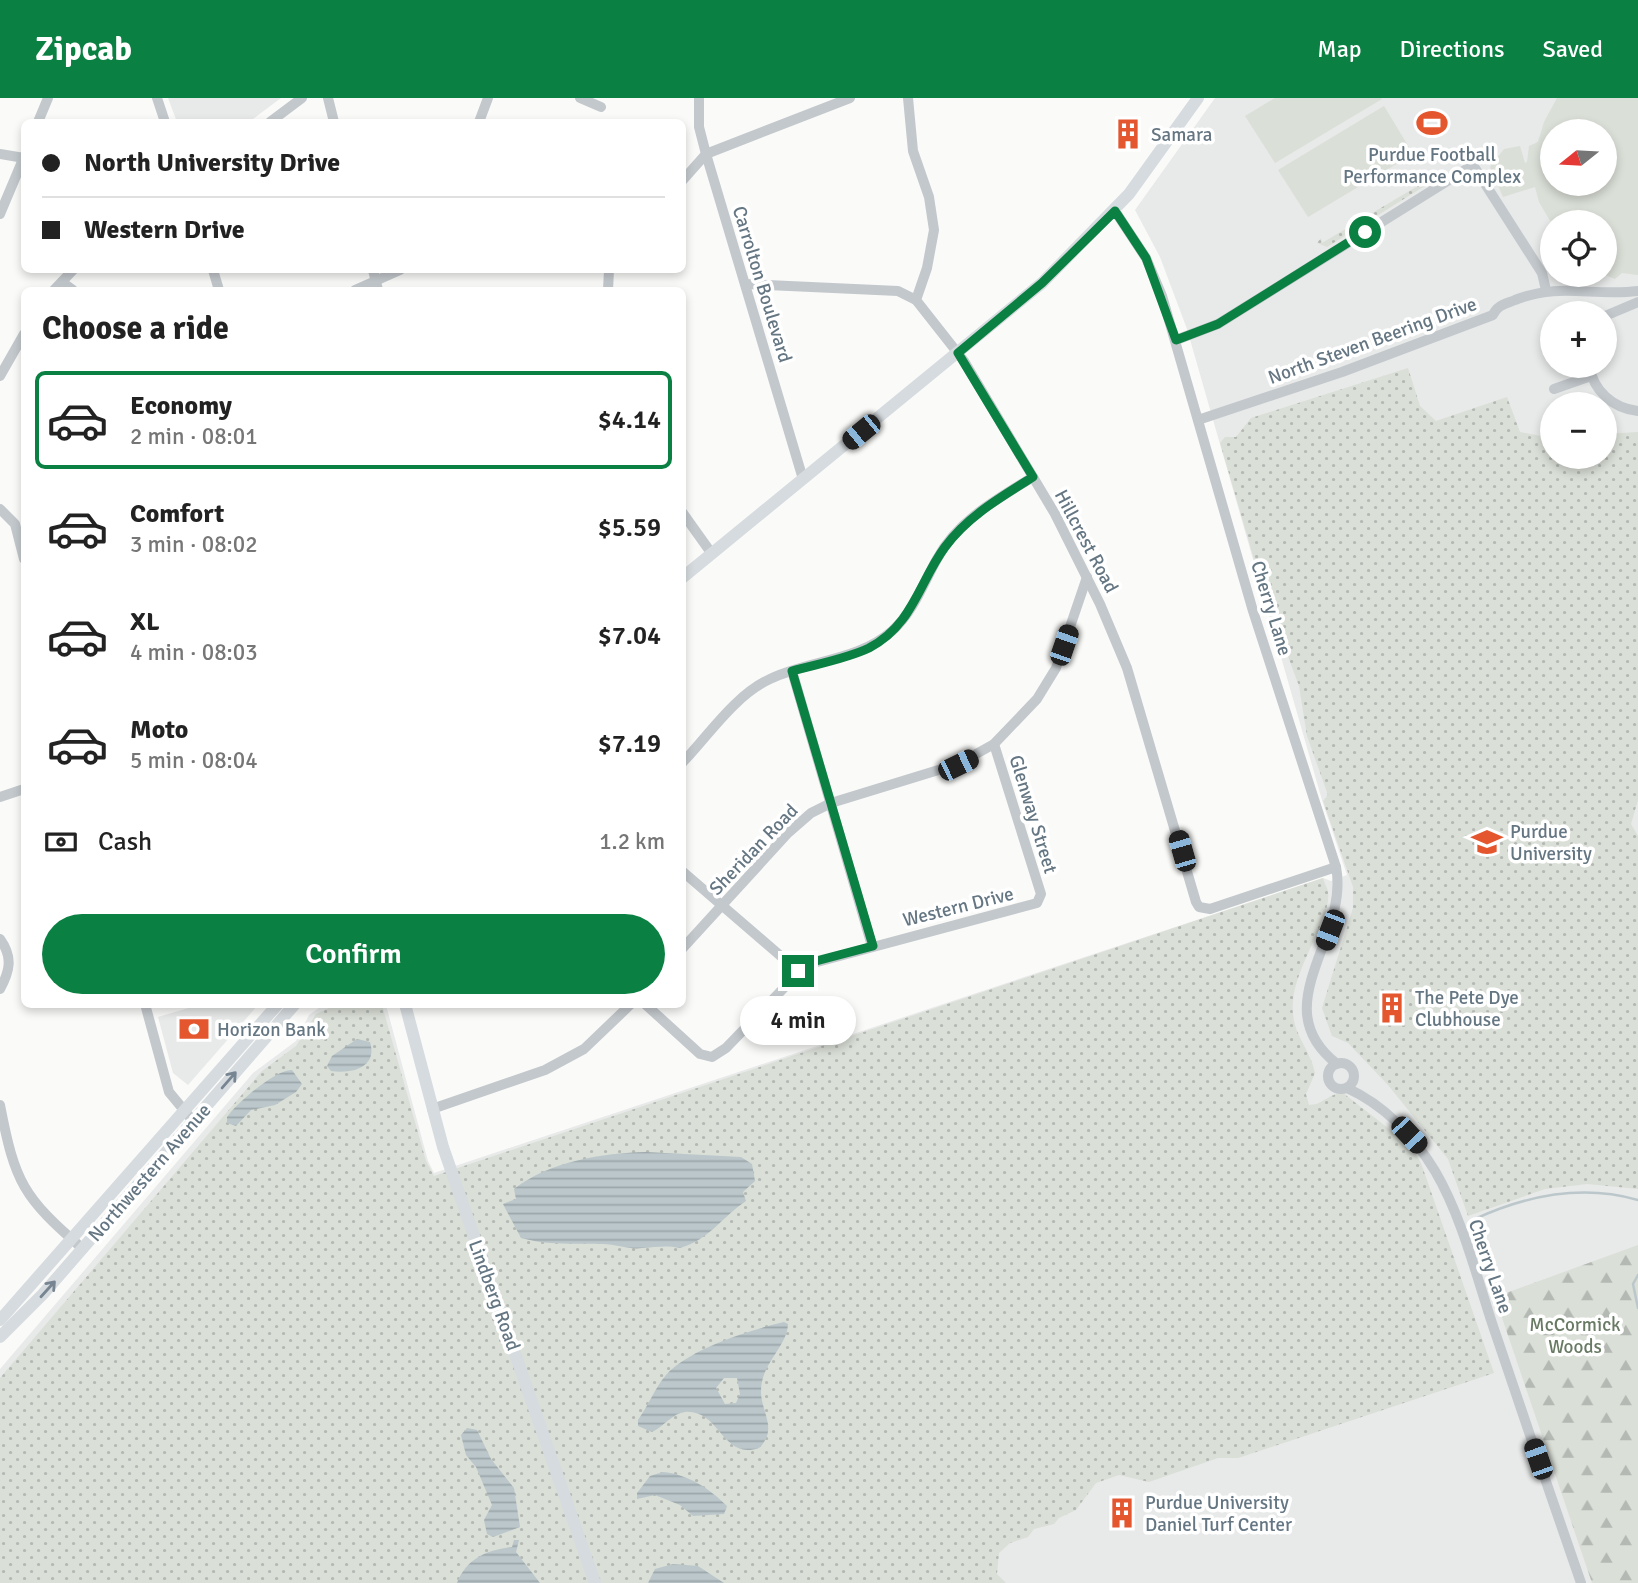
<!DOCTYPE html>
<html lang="en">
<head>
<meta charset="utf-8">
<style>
	body { margin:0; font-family:Signika,sans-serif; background:#f2f2f2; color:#222; height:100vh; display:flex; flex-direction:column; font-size:26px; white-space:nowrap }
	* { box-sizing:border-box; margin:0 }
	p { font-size:23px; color:#767676 }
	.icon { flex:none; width:38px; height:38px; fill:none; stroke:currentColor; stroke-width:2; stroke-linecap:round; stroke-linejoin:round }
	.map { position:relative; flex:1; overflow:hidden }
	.sheet { position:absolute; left:21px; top:189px; width:665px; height:721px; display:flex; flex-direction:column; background:#fff; border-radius:10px; box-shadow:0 4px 10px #0003 }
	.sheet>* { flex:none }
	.hud { position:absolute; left:21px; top:21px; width:665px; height:154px; border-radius:10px; box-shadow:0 4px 10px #0003; display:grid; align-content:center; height:154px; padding:0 21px; background:#fff }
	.needle { width:46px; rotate:252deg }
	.controls { position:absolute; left:1540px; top:21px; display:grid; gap:14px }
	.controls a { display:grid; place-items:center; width:77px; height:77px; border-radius:50%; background:#fff; box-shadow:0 4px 10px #0003; font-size:35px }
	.end { position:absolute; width:32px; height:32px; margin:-16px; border:9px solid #0b8043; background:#fff; box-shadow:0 0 0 4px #fff }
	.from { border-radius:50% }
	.bubble { position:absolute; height:49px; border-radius:24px; background:#fff; box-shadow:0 4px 10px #0003; font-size:23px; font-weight:600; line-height:49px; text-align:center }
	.car { position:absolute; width:21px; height:42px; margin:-21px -10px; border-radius:9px; box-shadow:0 0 5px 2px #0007; background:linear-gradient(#222 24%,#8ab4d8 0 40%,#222 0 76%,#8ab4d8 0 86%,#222 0) }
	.hud b { display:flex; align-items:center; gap:24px; height:66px; font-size:26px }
	.hud b+b { border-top:2px solid #e0e0e0 }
	.hud i { width:18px; height:18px; background:#222 }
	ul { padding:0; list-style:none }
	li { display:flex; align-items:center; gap:21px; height:98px; margin:0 14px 10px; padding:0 7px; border:4px solid transparent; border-radius:10px }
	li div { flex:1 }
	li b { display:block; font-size:26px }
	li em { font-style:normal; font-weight:600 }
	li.current { border-color:#0b8043 }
	li>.icon { width:63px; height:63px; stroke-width:1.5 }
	h2 { padding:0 21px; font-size:32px; line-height:84px }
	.pay { display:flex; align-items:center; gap:18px; height:77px; padding:0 21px; font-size:26px }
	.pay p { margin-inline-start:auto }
	.action { display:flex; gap:14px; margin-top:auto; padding:14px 21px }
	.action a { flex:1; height:80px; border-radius:42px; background:#0b8043; color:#fff; font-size:28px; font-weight:600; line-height:80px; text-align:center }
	header { display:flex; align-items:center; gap:42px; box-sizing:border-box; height:98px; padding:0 35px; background:#0b8043; color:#fff }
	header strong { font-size:33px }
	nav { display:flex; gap:38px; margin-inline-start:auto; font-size:24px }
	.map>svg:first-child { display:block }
	.built { fill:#e8e9e9; fill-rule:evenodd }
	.grass { fill:url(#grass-dots) }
	.forest { fill:url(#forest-firs) }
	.garden { fill:#dadfd7; fill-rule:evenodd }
	.water { fill:url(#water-rules); fill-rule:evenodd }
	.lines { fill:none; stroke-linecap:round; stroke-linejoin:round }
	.stream { stroke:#bbc7cb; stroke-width:2.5 }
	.minor { stroke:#c3c8cc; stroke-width:10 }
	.major { stroke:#d6dbdf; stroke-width:12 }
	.oneway { stroke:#768591 }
	.route { stroke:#0b8043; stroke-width:9 }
	.labels { text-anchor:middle; stroke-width:7; stroke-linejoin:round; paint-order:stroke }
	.poi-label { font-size:19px; fill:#657683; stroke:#fff; text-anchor:start }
	.street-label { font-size:19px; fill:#657683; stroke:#fff }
	.park-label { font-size:19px; fill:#687a64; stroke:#fff }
</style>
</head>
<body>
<header>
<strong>Zipcab</strong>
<nav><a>Map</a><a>Directions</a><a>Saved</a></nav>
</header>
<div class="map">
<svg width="1638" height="1485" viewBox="0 0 1638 1485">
	<defs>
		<pattern id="grass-dots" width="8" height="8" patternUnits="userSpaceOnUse" patternTransform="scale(1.75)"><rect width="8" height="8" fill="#dadfd7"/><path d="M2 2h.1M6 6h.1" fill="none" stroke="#b4b9b4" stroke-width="1.8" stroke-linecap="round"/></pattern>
		<pattern id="forest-firs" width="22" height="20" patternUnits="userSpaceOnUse" patternTransform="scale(1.75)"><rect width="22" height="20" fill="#dadfd7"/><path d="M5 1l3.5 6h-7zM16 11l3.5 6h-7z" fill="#b4b9b4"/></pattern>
		<pattern id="water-rules" width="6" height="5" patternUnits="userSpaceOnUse" patternTransform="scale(1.75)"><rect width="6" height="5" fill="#bbc7cb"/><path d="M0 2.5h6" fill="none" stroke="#9ca6aa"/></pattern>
	</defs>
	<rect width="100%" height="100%" fill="#fafaf8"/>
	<g class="built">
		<polygon points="168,0 281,0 249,24 177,24"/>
		<path d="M1215,0H1638V1485H0V1271L253,975L296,943L309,917L323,907H386L428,1063L434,1075L1323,780L1331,783L1347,777L1322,702L1187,231L1160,159L1135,112ZM1552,33H1605V86H1552ZM1552,124H1605V177H1552ZM1552,215H1605V268H1552ZM1552,306H1605V359H1552Z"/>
		<polygon points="202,906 258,907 188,987 173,975 158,919"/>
	</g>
	<g class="grass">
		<polygon points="1421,86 1423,89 1327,149 1317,145 1321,140 1322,145"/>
		<polygon points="1408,270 1420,308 1436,323 1507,299 1520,334 1552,340 1552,359 1605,359 1605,336 1638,334 1638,702 1631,726 1638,738 1638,1091 1587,1086 1545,1091 1468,1118 1448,1061 1388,987 1348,945 1332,938 1322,910 1353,810 1353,789 1323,703 1328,697 1307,638 1299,588 1283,545 1273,502 1256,468 1220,345 1225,339 1236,339 1251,320"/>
		<path d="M1323,780C1324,785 1328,790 1328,795C1332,817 1295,870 1293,903C1290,936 1309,947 1315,975L1306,996L1309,1007C1323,1007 1329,995 1343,995L1411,1048L1421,1065L1494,1275L1238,1360H1218L1149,1384L1119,1377L1096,1385L1076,1412L1059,1420L1054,1426L1034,1431L1028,1439L1010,1445L999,1455L997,1476L1006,1485H0V1280L262,973L296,948L316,916L336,907H382L426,1063L434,1078Z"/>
	</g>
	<polygon class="forest" points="1638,1147 1638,1485 1592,1485 1495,1199"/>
	<g class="garden">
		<polygon points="1275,0 1381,0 1382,1 1275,65 1245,18"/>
		<path d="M1557,0H1638V177L1622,175L1615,181L1605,177V124L1552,126L1539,104L1535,89L1503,99L1490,69L1504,51L1520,48L1525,65L1527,64L1529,48L1538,44L1544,24ZM1552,33H1605V86H1552Z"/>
		<polygon points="1384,8 1413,56 1308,119 1278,72"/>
	</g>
	<g class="water">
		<path d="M357,941L370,944C378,970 351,976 331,973L327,968L332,958Z"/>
		<path d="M292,972L302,986L296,994L275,1007L251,1012L236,1028L227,1025V1019C237,1005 276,971 292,972Z"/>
		<path d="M646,1054L741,1059L752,1066L755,1083L743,1094L746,1103C723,1118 709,1142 680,1150C666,1147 656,1149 642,1150C630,1152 616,1146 603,1146C574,1145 552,1148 521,1140L504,1108L503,1106L516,1101L514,1091C550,1063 603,1055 646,1054Z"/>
		<path d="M784,1224L788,1226C787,1249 762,1264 761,1292C760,1313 779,1331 759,1350C722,1363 720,1311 685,1314C673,1315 663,1329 652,1334L638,1328V1322C648,1308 655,1290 666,1277C689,1251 750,1232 784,1224ZM724,1280H737L740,1296L736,1305L725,1306L716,1290Z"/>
		<polygon points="467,1330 477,1332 491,1361 514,1390 520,1429 493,1439 487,1436 484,1422 492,1407 476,1369 466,1357 461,1337"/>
		<path d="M663,1374C687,1376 709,1390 727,1408L724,1416L693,1418L680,1407L655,1397L637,1401V1395L650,1378Z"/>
		<path d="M514,1442H519L516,1454L540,1485H457C467,1460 487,1452 512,1449Z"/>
		<polygon points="673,1466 698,1468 724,1485 648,1485 655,1471"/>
	</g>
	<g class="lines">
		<g class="stream">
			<path d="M1475,1121C1527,1097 1582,1086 1638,1102"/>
			<polyline points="1638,1177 1633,1186 1638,1210"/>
		</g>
		<g class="minor">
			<polyline points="157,0 165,24"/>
			<polyline points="328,0 334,24"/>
			<polyline points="580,0 601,9"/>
			<polyline points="699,0 699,29 706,56 803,381"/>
			<polyline points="908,0 913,53 929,99 934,132 927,170 916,202 964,263 1055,416 1100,506 1127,570 1196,804 1199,809 1210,811 1336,769"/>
			<polyline points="38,24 48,0"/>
			<polyline points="270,24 302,0"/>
			<polyline points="479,24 488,0"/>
			<polyline points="0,56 24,60"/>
			<polyline points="682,83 706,56 850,0"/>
			<path d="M1115,113L1146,160L1162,198L1253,513L1336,769C1350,841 1263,908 1337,966"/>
			<polyline points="0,116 24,59"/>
			<polyline points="213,172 219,192"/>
			<polyline points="373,172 378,192"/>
			<polyline points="62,184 73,192"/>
			<polyline points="745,186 898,193 916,202"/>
			<polyline points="54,192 73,172"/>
			<polyline points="355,192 400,172"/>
			<polyline points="608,192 609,172"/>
			<polyline points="1605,218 1638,204"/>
			<polyline points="1176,242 1218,226 1473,67 1542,175 1546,192"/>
			<path d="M1589,268C1594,293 1612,310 1638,313"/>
			<polyline points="0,278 24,236"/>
			<polyline points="1554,291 1591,278"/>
			<path d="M1198,322L1342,274L1493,217C1497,207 1506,206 1515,202C1560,184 1593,199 1638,193"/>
			<polyline points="0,411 15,426 24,461"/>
			<polyline points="682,414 712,456"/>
			<polyline points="792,573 872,848"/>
			<path d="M682,665C708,638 735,597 770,581C810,562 858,563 892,533C914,513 923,486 937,461C957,423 997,401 1033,379"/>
			<polyline points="0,699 24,691"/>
			<polyline points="682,773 798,873"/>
			<path d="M0,841C13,859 10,873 0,891"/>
			<polyline points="682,851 788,735 811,715 831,705 958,666 994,646 1037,601 1056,570 1087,479"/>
			<polyline points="145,906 169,994 193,1023"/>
			<polyline points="645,906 700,956 712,959 726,950 806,867 1037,805 1041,796 994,646"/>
			<circle cx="1341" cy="978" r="13"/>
			<path d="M1347,990C1384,1007 1414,1038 1435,1073C1462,1119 1476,1177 1493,1228C1522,1314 1551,1399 1581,1485"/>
			<path d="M0,1007C15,1085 23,1099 83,1151"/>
			<polyline points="432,1011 545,972 584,951 631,906"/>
		</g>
		<g class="major">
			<polyline points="682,480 1042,185 1129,96 1198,0"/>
			<polyline points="405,906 443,1049 595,1485"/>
			<polyline points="0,1222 278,906"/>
			<polyline points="0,1239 43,1196 295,906"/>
		</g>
	</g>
	<defs><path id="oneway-shaft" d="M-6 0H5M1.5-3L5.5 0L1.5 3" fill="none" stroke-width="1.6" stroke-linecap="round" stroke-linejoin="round" transform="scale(1.75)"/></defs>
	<g class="oneway">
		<use href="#oneway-shaft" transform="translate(229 982) rotate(-49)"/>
		<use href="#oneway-shaft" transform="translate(48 1191) rotate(-48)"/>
	</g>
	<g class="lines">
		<path class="route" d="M798,873L816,863L873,848L792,573C817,566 846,561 869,550C913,527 919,484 945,449C968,418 1001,399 1033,379L958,255L1042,185L1115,113L1146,160L1176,242L1218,226L1365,134"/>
	</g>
	<defs>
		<g id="stadium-bare" transform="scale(2.415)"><path d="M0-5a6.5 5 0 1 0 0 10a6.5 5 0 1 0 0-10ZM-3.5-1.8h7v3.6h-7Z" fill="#e4572e" stroke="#fff" stroke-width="2.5" paint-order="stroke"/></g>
		<g id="building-bare" transform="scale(2.415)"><path d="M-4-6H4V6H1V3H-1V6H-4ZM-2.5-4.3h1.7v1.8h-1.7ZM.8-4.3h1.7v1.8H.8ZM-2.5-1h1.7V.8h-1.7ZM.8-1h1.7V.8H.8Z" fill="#e4572e" stroke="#fff" stroke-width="2.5" paint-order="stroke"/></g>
		<g id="university-bare" transform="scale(2.415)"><path d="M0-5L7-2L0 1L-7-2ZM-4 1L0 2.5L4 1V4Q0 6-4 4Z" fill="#e4572e" stroke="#fff" stroke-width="2.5" paint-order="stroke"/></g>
		<g id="bank-bare" transform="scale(2.415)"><path d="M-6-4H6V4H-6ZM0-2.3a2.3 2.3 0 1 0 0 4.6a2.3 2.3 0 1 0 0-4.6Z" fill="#e4572e" stroke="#fff" stroke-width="2.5" paint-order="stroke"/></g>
	</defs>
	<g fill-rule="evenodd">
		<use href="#stadium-bare" x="1432" y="25"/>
		<use href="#building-bare" x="1128" y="36"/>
		<use href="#university-bare" x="1487" y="744"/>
		<use href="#building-bare" x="1392" y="910"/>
		<use href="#bank-bare" x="194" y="931"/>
		<use href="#building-bare" x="1122" y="1415"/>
	</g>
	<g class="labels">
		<g class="poi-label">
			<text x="1151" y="43">Samara</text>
			<text x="1432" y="63" text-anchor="middle">Purdue Football<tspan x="1432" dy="22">Performance Complex</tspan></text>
			<text x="1510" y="740">Purdue<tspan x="1510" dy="22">University</tspan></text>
			<text x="1415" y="906">The Pete Dye<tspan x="1415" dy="22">Clubhouse</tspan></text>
			<text x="217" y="938">Horizon Bank</text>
			<text x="1145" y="1411">Purdue University<tspan x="1145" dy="22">Daniel Turf Center</tspan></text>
		</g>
		<g class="street-label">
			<text transform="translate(763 186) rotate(73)" y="7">Carrolton Boulevard</text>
			<text transform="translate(1372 242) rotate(-20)" y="7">North Steven Beering Drive</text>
			<text transform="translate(1087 443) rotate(62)" y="7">Hillcrest Road</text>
			<text transform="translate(1272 510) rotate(73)" y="7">Cherry Lane</text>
			<text transform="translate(1034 716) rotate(73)" y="7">Glenway Street</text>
			<text transform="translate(753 751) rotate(-46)" y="7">Sheridan Road</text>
			<text transform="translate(958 808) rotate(-14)" y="7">Western Drive</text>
			<text transform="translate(149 1074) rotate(-49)" y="7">Northwestern Avenue</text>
			<text transform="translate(1491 1168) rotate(71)" y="7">Cherry Lane</text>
			<text transform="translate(495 1197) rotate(70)" y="7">Lindberg Road</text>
		</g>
		<g class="park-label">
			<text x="1575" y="1233">McCormick<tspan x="1575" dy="22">Woods</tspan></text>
		</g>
	</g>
</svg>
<div class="controls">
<a><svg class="needle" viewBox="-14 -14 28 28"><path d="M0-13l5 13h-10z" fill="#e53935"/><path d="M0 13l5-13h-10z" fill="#767676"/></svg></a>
<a><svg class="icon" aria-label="locate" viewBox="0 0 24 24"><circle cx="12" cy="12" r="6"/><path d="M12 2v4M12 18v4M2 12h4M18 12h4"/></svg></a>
<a>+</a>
<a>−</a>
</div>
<i class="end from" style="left:1365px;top:134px"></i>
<i class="end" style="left:798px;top:873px"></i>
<div class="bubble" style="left:740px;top:898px;width:116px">4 min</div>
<i class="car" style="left:861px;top:334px;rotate:231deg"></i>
<i class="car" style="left:1064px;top:547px;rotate:19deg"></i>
<i class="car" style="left:958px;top:667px;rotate:64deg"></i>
<i class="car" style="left:1182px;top:753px;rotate:344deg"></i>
<i class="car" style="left:1330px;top:832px;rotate:201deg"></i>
<i class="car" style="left:1409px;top:1037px;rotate:137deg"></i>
<i class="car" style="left:1538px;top:1361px;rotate:341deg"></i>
<div class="hud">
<b><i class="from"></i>North University Drive</b>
<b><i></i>Western Drive</b>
</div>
<section class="sheet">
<h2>Choose a ride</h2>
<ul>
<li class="current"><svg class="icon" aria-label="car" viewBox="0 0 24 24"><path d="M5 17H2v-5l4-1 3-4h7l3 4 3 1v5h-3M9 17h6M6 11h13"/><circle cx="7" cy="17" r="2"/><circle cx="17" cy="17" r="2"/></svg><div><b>Economy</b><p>2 min · 08:01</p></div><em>$4.14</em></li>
<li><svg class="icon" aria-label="car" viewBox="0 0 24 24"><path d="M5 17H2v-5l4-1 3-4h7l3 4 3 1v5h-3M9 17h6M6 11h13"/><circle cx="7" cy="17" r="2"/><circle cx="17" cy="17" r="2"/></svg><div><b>Comfort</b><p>3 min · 08:02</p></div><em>$5.59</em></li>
<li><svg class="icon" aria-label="car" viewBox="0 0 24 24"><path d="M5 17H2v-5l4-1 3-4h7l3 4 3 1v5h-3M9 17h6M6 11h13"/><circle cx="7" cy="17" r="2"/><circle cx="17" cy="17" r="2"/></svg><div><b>XL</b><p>4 min · 08:03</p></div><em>$7.04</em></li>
<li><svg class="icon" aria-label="car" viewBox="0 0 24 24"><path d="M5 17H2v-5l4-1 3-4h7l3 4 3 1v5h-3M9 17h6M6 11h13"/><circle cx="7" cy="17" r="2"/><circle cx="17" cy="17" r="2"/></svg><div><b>Moto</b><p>5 min · 08:04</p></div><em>$7.19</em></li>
</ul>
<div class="pay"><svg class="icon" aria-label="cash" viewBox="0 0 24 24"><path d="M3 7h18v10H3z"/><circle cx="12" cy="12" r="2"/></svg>Cash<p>1.2 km</p></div>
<div class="action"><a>Confirm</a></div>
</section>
</div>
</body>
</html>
